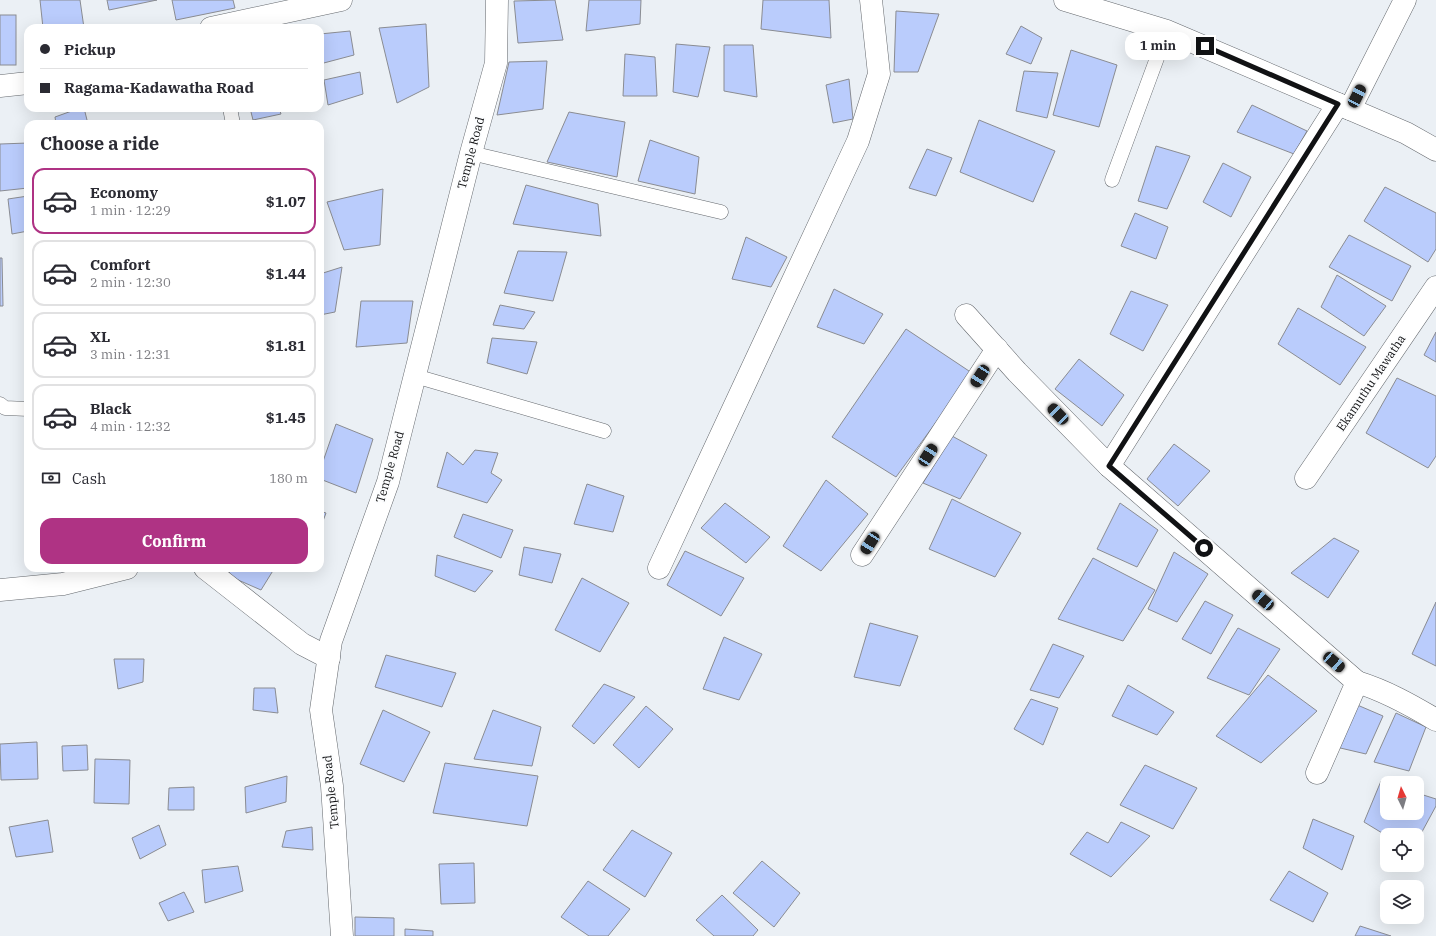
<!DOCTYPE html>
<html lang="en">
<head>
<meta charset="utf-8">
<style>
	body { margin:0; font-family:"IBM Plex Serif",serif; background:#f7f7f7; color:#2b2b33; height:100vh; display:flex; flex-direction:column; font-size:15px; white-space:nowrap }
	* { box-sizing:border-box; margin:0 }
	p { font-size:13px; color:#7c7c81 }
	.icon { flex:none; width:22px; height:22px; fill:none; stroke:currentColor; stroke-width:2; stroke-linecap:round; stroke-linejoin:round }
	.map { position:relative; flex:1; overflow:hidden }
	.sheet { position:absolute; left:24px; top:120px; width:300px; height:452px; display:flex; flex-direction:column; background:#fff; border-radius:12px; box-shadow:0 4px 16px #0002 }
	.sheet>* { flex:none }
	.hud { position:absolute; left:24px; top:24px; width:300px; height:88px; border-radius:12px; box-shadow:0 4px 16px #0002; display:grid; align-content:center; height:88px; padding:0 16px; background:#fff }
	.needle { width:26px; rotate:355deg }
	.fabs { position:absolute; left:1380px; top:776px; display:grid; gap:8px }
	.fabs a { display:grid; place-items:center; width:44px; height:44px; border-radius:8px; background:#fff; box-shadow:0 4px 16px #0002; font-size:20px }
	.end { position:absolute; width:18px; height:18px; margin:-9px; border:5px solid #111214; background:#fff; box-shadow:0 0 0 2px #fff }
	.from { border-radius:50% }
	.bubble { position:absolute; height:28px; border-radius:12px; background:#fff; box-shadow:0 4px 16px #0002; font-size:13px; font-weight:800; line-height:28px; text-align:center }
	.car { position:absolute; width:12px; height:24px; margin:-12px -6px; border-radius:5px; box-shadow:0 0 3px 1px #0007; background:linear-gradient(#222 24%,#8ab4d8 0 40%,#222 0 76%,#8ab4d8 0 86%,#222 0) }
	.hud b { display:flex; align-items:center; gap:14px; height:38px; font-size:15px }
	.hud b+b { border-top:1px solid #e1e1e2 }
	.hud i { width:10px; height:10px; background:#2b2b33 }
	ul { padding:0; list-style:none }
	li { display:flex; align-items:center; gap:12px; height:66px; margin:0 8px 6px; padding:0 8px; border:2px solid #e1e1e2; border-radius:12px }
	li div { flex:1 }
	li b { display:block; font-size:15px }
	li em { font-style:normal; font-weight:800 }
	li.current { border-color:#af3384 }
	li>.icon { width:36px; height:36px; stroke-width:1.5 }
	h2 { padding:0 16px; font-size:18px; line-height:48px }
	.pay { display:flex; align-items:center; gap:10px; height:44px; padding:0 16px; font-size:15px }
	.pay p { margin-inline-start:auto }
	.cta { display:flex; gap:8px; margin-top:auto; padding:8px 16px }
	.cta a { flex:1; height:46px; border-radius:12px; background:#af3384; color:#fff; font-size:16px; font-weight:800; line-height:46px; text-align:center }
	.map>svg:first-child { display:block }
	.building { fill:#baccfc; stroke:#8a8c92 }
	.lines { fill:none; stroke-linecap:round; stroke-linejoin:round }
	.service-casing { stroke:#65696e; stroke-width:15 }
	.minor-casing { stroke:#65696e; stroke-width:23 }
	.tertiary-casing { stroke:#65696e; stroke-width:23 }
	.primary-casing { stroke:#65696e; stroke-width:23 }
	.service { stroke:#fff; stroke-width:14 }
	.minor { stroke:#fff; stroke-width:22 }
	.tertiary { stroke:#fff; stroke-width:22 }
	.primary { stroke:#fff; stroke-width:22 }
	.route { stroke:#111214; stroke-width:5 }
	.labels { text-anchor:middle; stroke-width:4; stroke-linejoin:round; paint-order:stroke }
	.street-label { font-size:12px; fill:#111214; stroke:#fcfdfe }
</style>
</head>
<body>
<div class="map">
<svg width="1436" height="936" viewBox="0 0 1436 936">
	<rect width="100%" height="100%" fill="#ebf0f5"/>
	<g class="building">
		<polygon points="40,0 80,0 84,28 43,28"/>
		<polygon points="107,0 157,0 109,10"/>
		<polygon points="172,0 233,0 235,8 176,20"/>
		<polygon points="555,0 563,40 518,43 514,1"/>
		<polygon points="589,0 641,0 640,24 586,31"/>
		<polygon points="763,0 829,0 831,38 761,29"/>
		<polygon points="896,11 939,14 918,72 894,72"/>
		<rect x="0" y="15" width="16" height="50"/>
		<polygon points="426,24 429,87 397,103 379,28"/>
		<polygon points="1021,26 1042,38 1031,64 1006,54"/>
		<polygon points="350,31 354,55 320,64 320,34"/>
		<polygon points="676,44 710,47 698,97 673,92"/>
		<polygon points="724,45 753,45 757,97 724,91"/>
		<polygon points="1071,50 1117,65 1099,127 1053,115"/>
		<polygon points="625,54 655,57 657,96 623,96"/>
		<polygon points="547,61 543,109 497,115 509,62"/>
		<polygon points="1024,71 1058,73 1047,118 1016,111"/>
		<polygon points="360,72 363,94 328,105 324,80"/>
		<polygon points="849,79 853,119 833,123 826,85"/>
		<polygon points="1252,105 1307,131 1294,154 1237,132"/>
		<polygon points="80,108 84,108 88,124 56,124 55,117"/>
		<polygon points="250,108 279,108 281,114 253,120"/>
		<polygon points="569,112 625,122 617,177 547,162"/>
		<polygon points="979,120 1055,151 1033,202 960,172"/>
		<polygon points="650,140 699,157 695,194 638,181"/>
		<polygon points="28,143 28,188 0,191 0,144"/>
		<polygon points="1156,146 1190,156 1167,209 1138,201"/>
		<polygon points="927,149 952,158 936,196 909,188"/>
		<polygon points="1223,163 1251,177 1231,217 1203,202"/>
		<polygon points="526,185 598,204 601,236 513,224"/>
		<polygon points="1385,187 1436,213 1436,249 1428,262 1364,221"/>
		<polygon points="383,189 380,245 344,250 327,202"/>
		<polygon points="28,196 28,231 12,234 8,199"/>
		<polygon points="1135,213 1168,227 1156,259 1121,246"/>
		<polygon points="1349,235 1411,266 1392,301 1329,267"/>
		<polygon points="746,237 787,257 771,287 732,279"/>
		<polygon points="518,251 567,252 553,301 504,293"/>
		<polygon points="0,258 2,258 3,306 0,306"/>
		<polygon points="342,267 335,312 320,315 320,274"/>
		<polygon points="1337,275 1386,306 1364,336 1321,307"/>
		<polygon points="834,289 883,314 864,344 817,327"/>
		<polygon points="1131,291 1168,305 1143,351 1110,334"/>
		<polygon points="361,301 413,301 407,343 356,347"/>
		<polygon points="500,305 535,312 524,329 493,325"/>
		<polygon points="1298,308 1366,347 1340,385 1278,344"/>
		<polygon points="906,329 972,373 896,477 832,437"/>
		<polygon points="1436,332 1436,362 1424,355"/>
		<polygon points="492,338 537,342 527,374 487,363"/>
		<polygon points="1079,359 1124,395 1102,426 1055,389"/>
		<polygon points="1397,378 1436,396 1436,456 1428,468 1366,433"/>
		<polygon points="336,424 373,439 356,493 320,479 320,470"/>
		<polygon points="952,436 987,455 960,499 923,483"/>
		<polygon points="1174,444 1210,471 1178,506 1147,479"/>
		<polygon points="475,450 498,453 491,473 502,480 487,503 437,487 447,452 463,465"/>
		<polygon points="826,480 868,514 821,571 783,546"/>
		<polygon points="587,484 624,496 613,532 574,524"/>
		<polygon points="952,499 1021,533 995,577 929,549"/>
		<polygon points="725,503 770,537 746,563 701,528"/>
		<polygon points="1120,503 1158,530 1137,567 1097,549"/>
		<polygon points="320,511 326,513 320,529"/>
		<polygon points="463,514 513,530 501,558 454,537"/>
		<polygon points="1334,538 1359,551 1328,598 1291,573"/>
		<polygon points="524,547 561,554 552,583 519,575"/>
		<polygon points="685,551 744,578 721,616 667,585"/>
		<polygon points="1174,552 1208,574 1177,622 1148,609"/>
		<polygon points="437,555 493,571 475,592 435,576"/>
		<polygon points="1093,558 1155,590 1123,641 1058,619"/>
		<polygon points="230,568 271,568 274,569 261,590 229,576"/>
		<polygon points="582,578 629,603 600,652 555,630"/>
		<polygon points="1205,601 1233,615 1211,654 1182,639"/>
		<polygon points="1436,602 1436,666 1412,654"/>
		<polygon points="870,623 918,636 900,686 854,677"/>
		<polygon points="1238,628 1280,649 1249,695 1207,678"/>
		<polygon points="724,637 762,654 739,700 703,689"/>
		<polygon points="1053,644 1084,656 1059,698 1030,690"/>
		<polygon points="386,655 456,673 442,707 375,687"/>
		<polygon points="114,659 144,659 143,682 118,689"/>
		<polygon points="1268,675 1317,711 1261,763 1216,736"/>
		<polygon points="604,684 635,697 594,744 572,726"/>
		<polygon points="1128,685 1174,712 1157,735 1112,716"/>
		<polygon points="254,688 275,688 278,713 253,710"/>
		<polygon points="1031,699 1058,708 1043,745 1014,729"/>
		<polygon points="1355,704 1383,716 1366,754 1336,747"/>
		<polygon points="646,706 673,729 639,768 613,745"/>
		<polygon points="383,710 430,732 404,782 360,764"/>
		<polygon points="493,710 541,727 532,766 474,759"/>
		<polygon points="1396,713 1426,727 1409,771 1374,762"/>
		<polygon points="37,742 38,779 1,780 0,744"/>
		<polygon points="87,745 88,770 63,771 62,746"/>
		<polygon points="95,759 130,760 129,804 94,803"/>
		<polygon points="445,763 538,776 527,826 433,813"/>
		<polygon points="1145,765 1197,788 1173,829 1120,805"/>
		<polygon points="287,776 286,802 246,813 245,787"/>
		<polygon points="1381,781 1387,783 1387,813 1417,813 1417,793 1436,799 1436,806 1417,841 1417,835 1387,836 1364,822"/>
		<polygon points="194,787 194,810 168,810 169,788"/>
		<polygon points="1313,819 1354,836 1342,870 1303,848"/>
		<polygon points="48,820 53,852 16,857 9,827"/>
		<polygon points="1121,822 1150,836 1111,877 1070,854 1087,832 1108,843"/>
		<polygon points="159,825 166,845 140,859 132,838"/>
		<polygon points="312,827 313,850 282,847 286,831"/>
		<polygon points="632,830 672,853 645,897 603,870"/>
		<polygon points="762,861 800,893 774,927 733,893"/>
		<polygon points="474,863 475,903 441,904 439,864"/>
		<polygon points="238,866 243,891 205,903 202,870"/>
		<polygon points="1289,871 1328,893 1313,922 1270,900"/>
		<polygon points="588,881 630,909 608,936 589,936 561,917"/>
		<polygon points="184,892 194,912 168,921 159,903"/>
		<polygon points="722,895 758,930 753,936 714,936 696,920"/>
		<polygon points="355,917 394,918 394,936 355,936"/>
		<polygon points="1360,926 1391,936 1355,936"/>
		<polygon points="405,929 433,931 433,936 405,936"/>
	</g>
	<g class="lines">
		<g class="service-casing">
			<g id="service">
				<polyline points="230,108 233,124"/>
				<polyline points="471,153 721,212"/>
				<polyline points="1112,180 1167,31"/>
				<polyline points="415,376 604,431"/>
				<polyline points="0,404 5,408 28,409"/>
			</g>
		</g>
		<g class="minor-casing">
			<g id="minor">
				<polyline points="1350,109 1405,0"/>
				<polyline points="966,315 1017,372 1109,466 1357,682"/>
				<polyline points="1109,466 1338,104"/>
				<polyline points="1306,478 1436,287"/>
				<polyline points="862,555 997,349"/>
				<polyline points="205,568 302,644 329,658"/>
				<polyline points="659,568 858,141 879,74 871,0"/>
				<polyline points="0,590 63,584 127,568"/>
				<path d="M1317,773L1357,682C1386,691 1411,705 1436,720"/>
			</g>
		</g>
		<g class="tertiary-casing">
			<polyline id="tertiary" points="342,936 332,786 321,710 331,641 388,482 471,153 496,63 497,0"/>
		</g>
		<g class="primary-casing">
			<g id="primary">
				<polyline points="1065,0 1167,31 1406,133 1436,150"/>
				<polyline points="211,28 341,0"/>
				<polyline points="0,86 28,83"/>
			</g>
		</g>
		<use href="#service" class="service"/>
		<use href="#minor" class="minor"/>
		<use href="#tertiary" class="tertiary"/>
		<use href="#primary" class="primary"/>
	</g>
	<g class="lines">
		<polyline class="route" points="1204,548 1109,466 1338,104 1205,46"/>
	</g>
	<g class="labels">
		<g class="street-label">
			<text transform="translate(471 153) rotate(-75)" y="4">Temple Road</text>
			<text transform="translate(1371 383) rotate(-56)" y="4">Ekamuthu Mawatha</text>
			<text transform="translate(390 467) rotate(-74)" y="4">Temple Road</text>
			<text transform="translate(331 792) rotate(-96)" y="4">Temple Road</text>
		</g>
	</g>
</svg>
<div class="fabs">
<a><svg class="needle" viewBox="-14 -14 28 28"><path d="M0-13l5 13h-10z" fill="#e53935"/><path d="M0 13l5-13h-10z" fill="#7c7c81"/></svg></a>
<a><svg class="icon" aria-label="locate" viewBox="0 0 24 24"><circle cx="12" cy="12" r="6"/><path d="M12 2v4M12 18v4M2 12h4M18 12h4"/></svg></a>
<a><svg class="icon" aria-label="layers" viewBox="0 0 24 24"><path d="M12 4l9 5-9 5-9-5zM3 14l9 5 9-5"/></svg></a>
</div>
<i class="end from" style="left:1204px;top:548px"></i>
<i class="end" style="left:1205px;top:46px"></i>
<div class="bubble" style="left:1125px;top:32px;width:66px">1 min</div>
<i class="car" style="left:1357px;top:96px;rotate:27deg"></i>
<i class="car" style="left:980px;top:376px;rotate:213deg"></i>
<i class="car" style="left:1058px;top:414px;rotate:316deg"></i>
<i class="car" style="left:928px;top:455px;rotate:33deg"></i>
<i class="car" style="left:870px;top:543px;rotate:213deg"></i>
<i class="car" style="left:1263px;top:600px;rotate:311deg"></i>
<i class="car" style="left:1334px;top:662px;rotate:131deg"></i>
<div class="hud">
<b><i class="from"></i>Pickup</b>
<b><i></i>Ragama-Kadawatha Road</b>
</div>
<section class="sheet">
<h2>Choose a ride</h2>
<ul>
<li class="current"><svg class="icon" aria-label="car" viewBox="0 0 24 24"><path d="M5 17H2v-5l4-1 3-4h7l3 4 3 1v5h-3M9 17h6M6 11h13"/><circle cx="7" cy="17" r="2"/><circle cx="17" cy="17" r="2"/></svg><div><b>Economy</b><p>1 min · 12:29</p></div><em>$1.07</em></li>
<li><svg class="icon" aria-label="car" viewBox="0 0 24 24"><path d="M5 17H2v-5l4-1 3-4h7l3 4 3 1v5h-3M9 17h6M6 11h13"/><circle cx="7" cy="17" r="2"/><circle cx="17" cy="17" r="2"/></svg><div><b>Comfort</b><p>2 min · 12:30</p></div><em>$1.44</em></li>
<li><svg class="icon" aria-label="car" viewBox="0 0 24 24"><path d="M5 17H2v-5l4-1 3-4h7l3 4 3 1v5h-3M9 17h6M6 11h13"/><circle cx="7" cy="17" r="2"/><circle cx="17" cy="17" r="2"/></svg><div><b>XL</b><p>3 min · 12:31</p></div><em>$1.81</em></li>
<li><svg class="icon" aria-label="car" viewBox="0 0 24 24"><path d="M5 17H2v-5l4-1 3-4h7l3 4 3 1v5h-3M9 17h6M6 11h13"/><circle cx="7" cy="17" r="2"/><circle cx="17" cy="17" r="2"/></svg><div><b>Black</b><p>4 min · 12:32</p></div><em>$1.45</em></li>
</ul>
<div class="pay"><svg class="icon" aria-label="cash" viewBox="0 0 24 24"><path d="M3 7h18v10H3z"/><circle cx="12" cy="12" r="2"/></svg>Cash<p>180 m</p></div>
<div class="cta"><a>Confirm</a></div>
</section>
</div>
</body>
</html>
